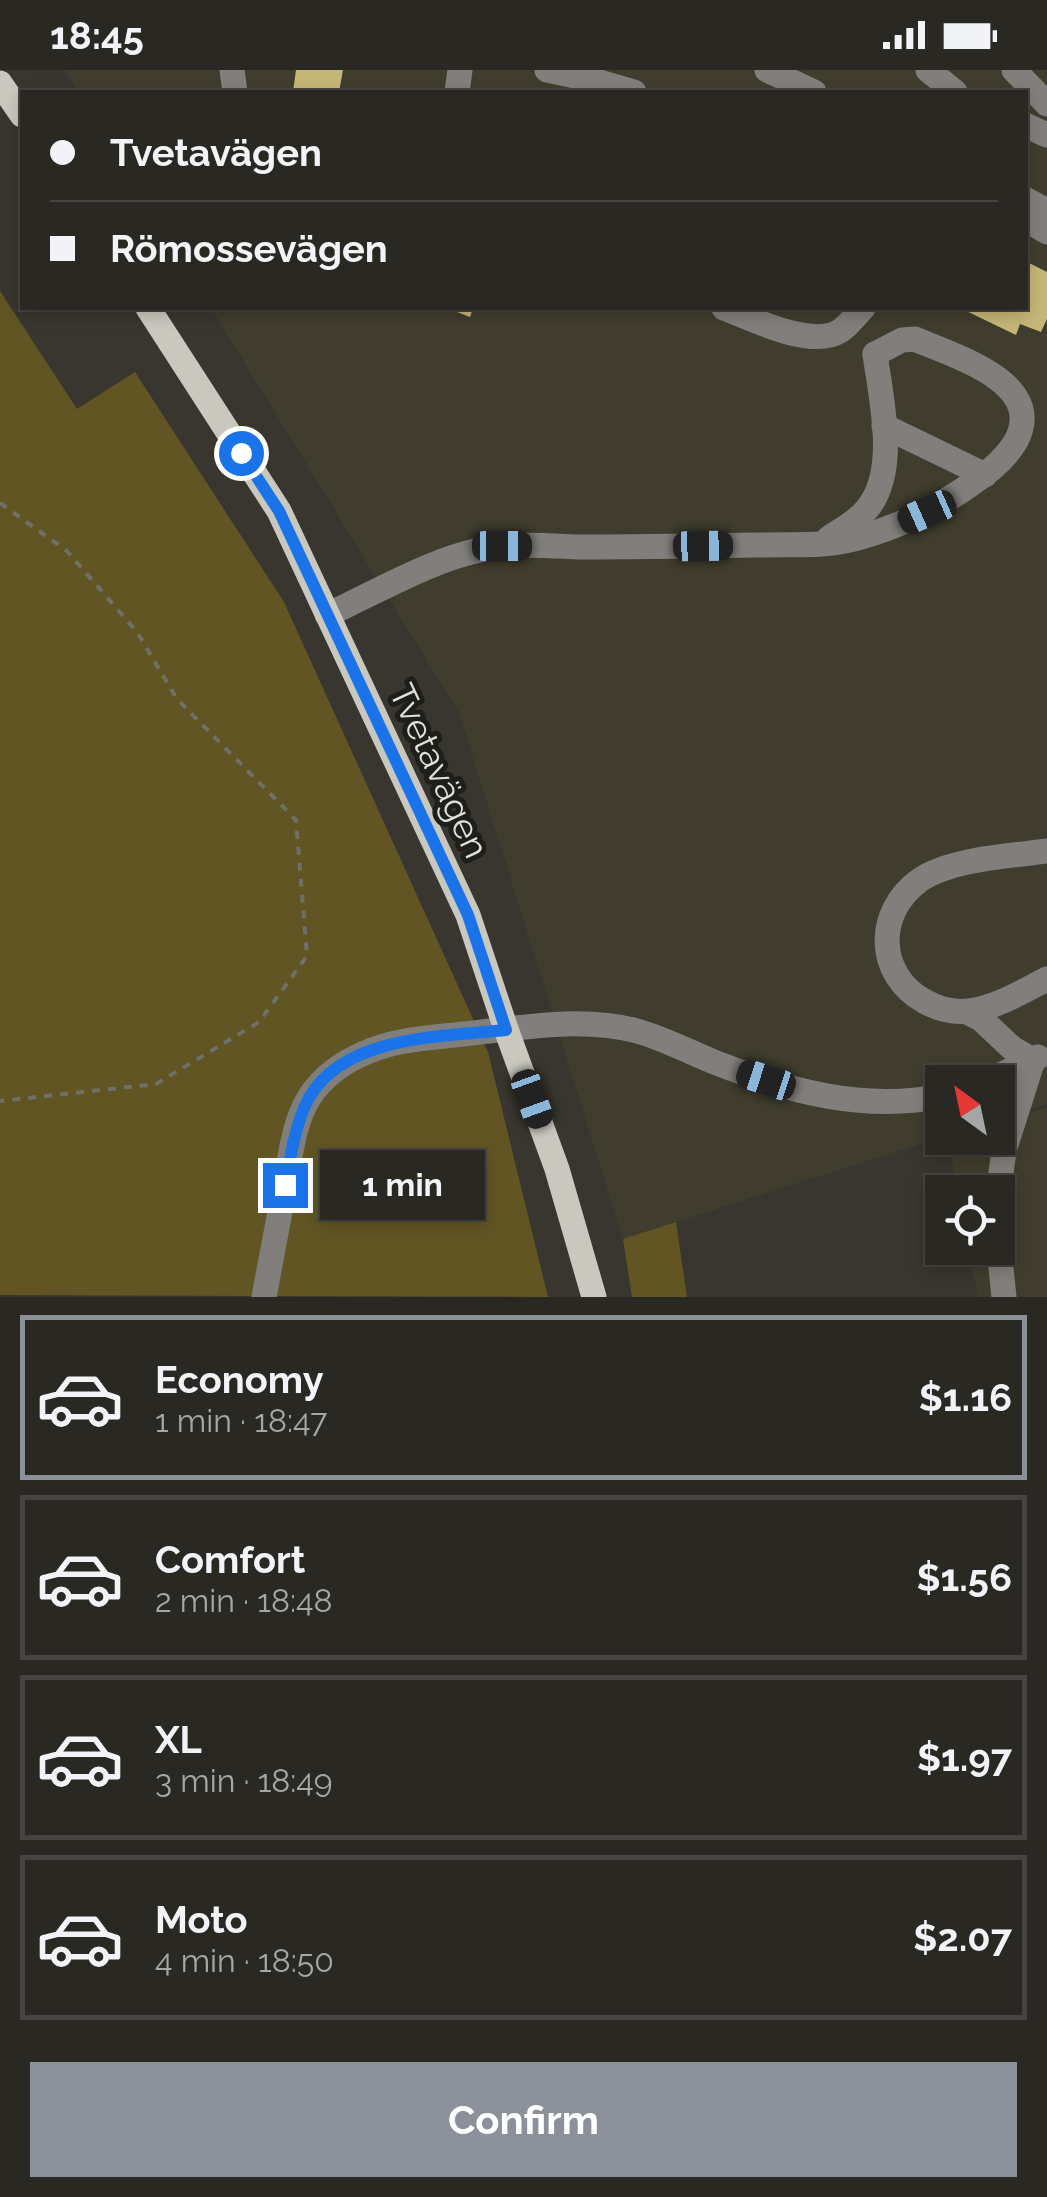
<!DOCTYPE html>
<html lang="en">
<head>
<meta charset="utf-8">
<style>
	body { margin:0; font-family:Raleway,sans-serif; background:#36342f; color:#f1f3f6; height:100vh; display:flex; flex-direction:column; font-size:38px; white-space:nowrap }
	* { box-sizing:border-box; margin:0 }
	p { font-size:32px; color:#a5a6a5 }
	.icon { flex:none; width:55px; height:55px; fill:none; stroke:currentColor; stroke-width:2; stroke-linecap:round; stroke-linejoin:round }
	.map { position:relative; height:1227px; overflow:hidden }
	.sheet { display:flex; flex-direction:column; background:#2a2822; flex:1 }
	.sheet>* { flex:none }
	.hud { position:absolute; left:20px; top:20px; width:1008px; height:220px; border-radius:0px; box-shadow:0 5px 15px #0003,0 0 0 2px #464440; display:grid; align-content:center; height:220px; padding:0 30px; background:#2a2822 }
	.needle { width:65px; rotate:327deg }
	.tools { position:absolute; left:925px; top:995px; display:grid; gap:20px }
	.tools a { display:grid; place-items:center; width:90px; height:90px; border-radius:0px; background:#2a2822; box-shadow:0 5px 15px #0003,0 0 0 2px #464440; font-size:50px }
	.end { position:absolute; width:45px; height:45px; margin:-22px; border:12px solid #1a73e8; background:#fff; box-shadow:0 0 0 5px #fff }
	.from { border-radius:50% }
	.bubble { position:absolute; height:70px; border-radius:0px; background:#2a2822; box-shadow:0 5px 15px #0003,0 0 0 2px #464440; font-size:32px; font-weight:700; line-height:70px; text-align:center }
	.car { position:absolute; width:30px; height:60px; margin:-30px -15px; border-radius:12px; box-shadow:0 0 8px 2px #0007; background:linear-gradient(#222 24%,#8ab4d8 0 40%,#222 0 76%,#8ab4d8 0 86%,#222 0) }
	.hud b { display:flex; align-items:center; gap:35px; height:95px; font-size:38px }
	.hud b+b { border-top:2px solid #464440 }
	.hud i { width:25px; height:25px; background:#f1f3f6 }
	ul { padding:18px 0 0; list-style:none }
	li { display:flex; align-items:center; gap:30px; height:165px; margin:0 20px 15px; padding:0 10px; border:5px solid #464440; border-radius:0px }
	li div { flex:1 }
	li b { display:block; font-size:38px }
	li em { font-style:normal; font-weight:700 }
	li.current { border-color:#8c9099 }
	li>.icon { width:90px; height:90px; stroke-width:1.5 }
	.action { display:flex; gap:20px; margin-top:auto; padding:20px 30px }
	.action a { flex:1; height:115px; border-radius:0px; background:#8c9099; color:#fff; font-size:40px; font-weight:700; line-height:115px; text-align:center }
	.status { display:flex; justify-content:space-between; align-items:center; height:70px; padding:0 50px; background:#2a2822; direction:ltr }
	.status svg { height:28px; fill:currentColor }
	.map>svg:first-child { display:block }
	.built { fill:#403d2e }
	.green { fill:#605523 }
	.building { fill:#c4b677 }
	.lines { fill:none; stroke-linecap:round; stroke-linejoin:round }
	.path { stroke:#717068; stroke-width:4; stroke-dasharray:8 8; stroke-linecap:butt }
	.minor { stroke:#807f7b; stroke-width:25 }
	.major { stroke:#c9c8be; stroke-width:25 }
	.route { stroke:#1a73e8; stroke-width:12 }
	.labels { text-anchor:middle; stroke-width:10; stroke-linejoin:round; paint-order:stroke }
	.street-label { font-size:35px; fill:#e1e0da; stroke:#1e1e1a }
</style>
</head>
<body>
<div class="status"><b>18:45</b><svg viewBox="0 0 49 12"><path d="M0 12V9h3v3zM5 12V6h3v6zM10 12V3h3v9zM15 12V0h3v12zM26 1h20v11H26zM47 4h2v5h-2z"/></svg></div>
<div class="map">
<svg width="1047" height="1227" viewBox="0 0 1047 1227">
	<rect width="100%" height="100%" fill="#38362e"/>
	<g class="built">
		<polygon points="65,0 1047,0 1047,1034 998,1050 998,1012 942,1012 942,1067 623,1169 459,643 211,238 1025,238 1025,22 79,22"/>
		<polygon points="1047,1037 1047,1227 978,1227 968,1178 998,1178 998,1122 958,1122 948,1071 959,1068 998,1068 998,1054"/>
	</g>
	<g class="green">
		<polygon points="0,221 77,339 135,302 284,532 488,982 548,1227 0,1225"/>
		<polygon points="676,1152 687,1227 632,1227 623,1169"/>
	</g>
	<g class="building">
		<polygon points="296,0 343,0 339,22 293,22"/>
		<polygon points="1025,191 1047,202 1047,249 1041,262 1020,254 1016,265 960,238 1025,238"/>
		<polygon points="447,238 473,238 470,247"/>
	</g>
	<g class="lines">
		<polyline class="path" points="0,433 67,481 137,562 177,629 296,750 307,886 259,952 156,1014 0,1031"/>
		<g class="minor">
			<polyline points="232,0 235,22"/>
			<polyline points="547,0 589,9 634,22"/>
			<polyline points="767,0 814,22"/>
			<polyline points="928,0 955,22"/>
			<polyline points="1014,0 1047,34"/>
			<polyline points="457,22 460,0"/>
			<polyline points="1025,55 1047,65"/>
			<polyline points="1025,129 1047,141"/>
			<polyline points="1025,149 1047,162"/>
			<path d="M724,238C753,249 811,279 840,261C849,255 856,245 863,238"/>
			<polyline points="884,356 985,405"/>
			<path d="M829,468C842,459 857,452 867,439C899,401 881,329 875,284"/>
			<path d="M327,545C381,520 443,482 503,476C527,474 554,476 578,477C639,477 699,476 760,475C792,474 827,477 858,468C894,458 929,442 961,421C982,407 1003,393 1016,371C1047,312 953,286 915,269L902,270L875,284"/>
			<path d="M1047,781C1010,786 951,789 920,810C875,842 876,904 924,931C938,939 953,943 969,941C996,938 1023,921 1047,909"/>
			<polyline points="967,942 981,949 1012,978 1033,990 1004,1081 998,1125"/>
			<polyline points="986,1012 1038,987"/>
			<polyline points="998,1169 1004,1227"/>
			<path d="M264,1227C271,1190 278,1152 285,1115C290,1089 293,1059 305,1035C317,1011 337,996 360,985C393,969 428,968 464,964C520,958 581,946 637,961C663,968 689,982 714,992C788,1021 863,1042 942,1026"/>
		</g>
		<g class="major">
			<polyline points="0,13 22,45"/>
			<polyline points="148,238 279,441 468,845 506,959 557,1099 594,1227"/>
		</g>
	</g>
	<g class="lines">
		<path class="route" d="M241,383L279,441L468,845L506,960C440,967 334,965 304,1038C294,1063 290,1089 285,1115"/>
	</g>
	<g class="labels">
		<g class="street-label">
			<text transform="translate(439 701) rotate(65)" y="12">Tvetavägen</text>
		</g>
	</g>
</svg>
<div class="tools">
<a><svg class="needle" viewBox="-14 -14 28 28"><path d="M0-13l5 13h-10z" fill="#e53935"/><path d="M0 13l5-13h-10z" fill="#a5a6a5"/></svg></a>
<a><svg class="icon" aria-label="locate" viewBox="0 0 24 24"><circle cx="12" cy="12" r="6"/><path d="M12 2v4M12 18v4M2 12h4M18 12h4"/></svg></a>
</div>
<i class="end from" style="left:241px;top:383px"></i>
<i class="end" style="left:285px;top:1115px"></i>
<div class="bubble" style="left:320px;top:1080px;width:165px">1 min</div>
<i class="car" style="left:927px;top:442px;rotate:246deg"></i>
<i class="car" style="left:502px;top:476px;rotate:90deg"></i>
<i class="car" style="left:703px;top:476px;rotate:89deg"></i>
<i class="car" style="left:766px;top:1010px;rotate:288deg"></i>
<i class="car" style="left:532px;top:1029px;rotate:160deg"></i>
<div class="hud">
<b><i class="from"></i>Tvetavägen</b>
<b><i></i>Römossevägen</b>
</div>
</div>
<section class="sheet">
<ul>
<li class="current"><svg class="icon" aria-label="car" viewBox="0 0 24 24"><path d="M5 17H2v-5l4-1 3-4h7l3 4 3 1v5h-3M9 17h6M6 11h13"/><circle cx="7" cy="17" r="2"/><circle cx="17" cy="17" r="2"/></svg><div><b>Economy</b><p>1 min · 18:47</p></div><em>$1.16</em></li>
<li><svg class="icon" aria-label="car" viewBox="0 0 24 24"><path d="M5 17H2v-5l4-1 3-4h7l3 4 3 1v5h-3M9 17h6M6 11h13"/><circle cx="7" cy="17" r="2"/><circle cx="17" cy="17" r="2"/></svg><div><b>Comfort</b><p>2 min · 18:48</p></div><em>$1.56</em></li>
<li><svg class="icon" aria-label="car" viewBox="0 0 24 24"><path d="M5 17H2v-5l4-1 3-4h7l3 4 3 1v5h-3M9 17h6M6 11h13"/><circle cx="7" cy="17" r="2"/><circle cx="17" cy="17" r="2"/></svg><div><b>XL</b><p>3 min · 18:49</p></div><em>$1.97</em></li>
<li><svg class="icon" aria-label="car" viewBox="0 0 24 24"><path d="M5 17H2v-5l4-1 3-4h7l3 4 3 1v5h-3M9 17h6M6 11h13"/><circle cx="7" cy="17" r="2"/><circle cx="17" cy="17" r="2"/></svg><div><b>Moto</b><p>4 min · 18:50</p></div><em>$2.07</em></li>
</ul>
<div class="action"><a>Confirm</a></div>
</section>
</body>
</html>
